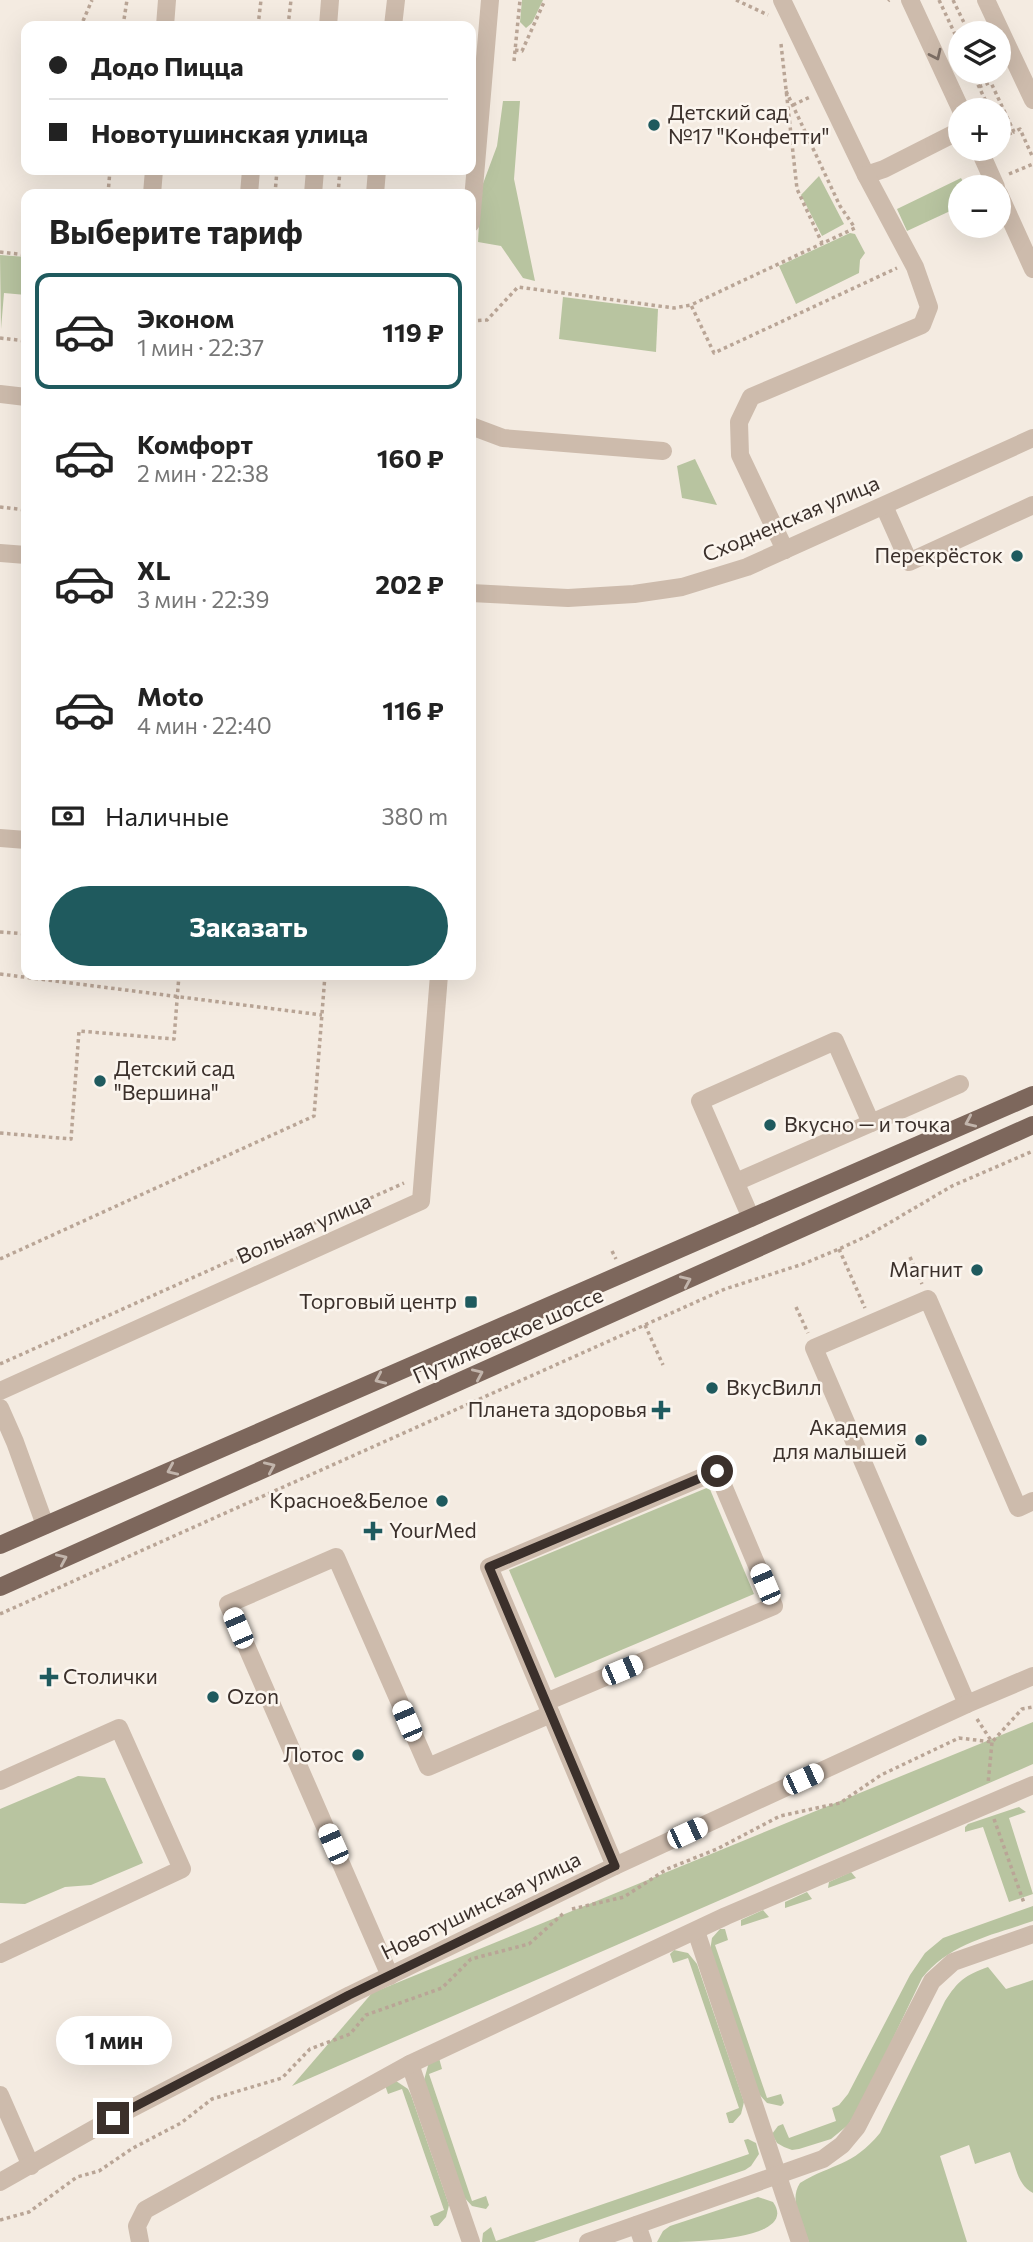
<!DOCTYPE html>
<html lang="ru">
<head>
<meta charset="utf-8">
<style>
	body { margin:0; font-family:Commissioner,sans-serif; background:#f6f6f6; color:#222; height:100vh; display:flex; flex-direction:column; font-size:26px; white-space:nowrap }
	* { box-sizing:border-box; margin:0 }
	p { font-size:23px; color:#767676 }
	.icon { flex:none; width:38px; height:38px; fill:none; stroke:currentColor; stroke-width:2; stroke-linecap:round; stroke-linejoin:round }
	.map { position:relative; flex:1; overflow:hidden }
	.drawer { position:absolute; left:21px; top:189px; width:455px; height:791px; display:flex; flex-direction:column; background:#fff; border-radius:14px; box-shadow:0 7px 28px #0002 }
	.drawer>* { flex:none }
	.top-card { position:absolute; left:21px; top:21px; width:455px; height:154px; border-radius:14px; box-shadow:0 7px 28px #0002; display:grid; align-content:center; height:154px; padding:0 28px; background:#fff }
	.tools { position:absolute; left:948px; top:21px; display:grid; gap:14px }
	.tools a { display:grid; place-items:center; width:63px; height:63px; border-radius:50%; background:#fff; box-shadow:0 7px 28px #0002; font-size:35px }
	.end { position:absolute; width:32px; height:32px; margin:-16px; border:9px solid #3b302b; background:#fff; box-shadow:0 0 0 4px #fff }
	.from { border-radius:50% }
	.bubble { position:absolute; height:49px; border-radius:24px; background:#fff; box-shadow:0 7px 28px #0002; font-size:23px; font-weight:700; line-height:49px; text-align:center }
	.car { position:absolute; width:21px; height:42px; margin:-21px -10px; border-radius:9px; box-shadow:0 0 5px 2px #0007; background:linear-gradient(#fff 24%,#345 0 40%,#fff 0 76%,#345 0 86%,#fff 0) }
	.top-card b { display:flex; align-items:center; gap:24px; height:66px; font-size:26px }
	.top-card b+b { border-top:2px solid #e0e0e0 }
	.top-card i { width:18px; height:18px; background:#222 }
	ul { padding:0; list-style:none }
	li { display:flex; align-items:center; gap:21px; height:116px; margin:0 14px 10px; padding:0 14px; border:4px solid transparent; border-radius:14px }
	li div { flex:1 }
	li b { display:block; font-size:26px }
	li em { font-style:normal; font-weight:700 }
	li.current { border-color:#1f5a5e }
	li>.icon { width:63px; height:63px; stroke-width:1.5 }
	h2 { padding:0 28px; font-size:32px; line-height:84px }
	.pay { display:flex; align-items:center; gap:18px; height:77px; padding:0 28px; font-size:26px }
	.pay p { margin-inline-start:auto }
	.button { display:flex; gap:14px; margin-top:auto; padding:14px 28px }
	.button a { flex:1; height:80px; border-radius:42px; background:#1f5a5e; color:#fff; font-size:28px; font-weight:700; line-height:80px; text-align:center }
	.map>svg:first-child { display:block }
	.green { fill:#b8c4a0 }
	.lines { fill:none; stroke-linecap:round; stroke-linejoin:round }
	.path { stroke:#b9a596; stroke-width:3.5; stroke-dasharray:3.5 3.5; stroke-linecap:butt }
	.minor { stroke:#cdbbac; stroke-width:18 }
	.major { stroke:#7d675c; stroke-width:18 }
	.oneway { stroke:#7d6f65 }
	.oneway2 { stroke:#c2b5ac }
	.route { stroke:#3b302b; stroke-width:9 }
	.poi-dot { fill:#1f5a5e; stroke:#fbf5ee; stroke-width:2.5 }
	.labels { text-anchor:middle; stroke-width:5; stroke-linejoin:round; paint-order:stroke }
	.poi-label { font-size:21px; fill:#3b302b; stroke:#fbf5ee; text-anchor:start }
	.street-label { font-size:21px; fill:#3b302b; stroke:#fbf5ee }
</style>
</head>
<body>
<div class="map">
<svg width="1033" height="2242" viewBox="0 0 1033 2242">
	<rect width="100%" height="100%" fill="#f4ebe1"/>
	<g class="green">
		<polygon points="522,0 543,0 532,23 526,28 520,22"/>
		<polygon points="503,101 520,101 514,179 535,281 523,278 501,246 478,242 481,189 497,146"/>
		<polygon points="819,176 844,224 822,236 801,195"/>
		<polygon points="961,178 966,187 961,187 961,206 907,231 897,209"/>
		<polygon points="850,233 855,234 865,253 860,260 859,273 796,304 779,266"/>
		<polygon points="0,255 26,257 26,295 4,293 1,329"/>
		<polygon points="563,297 658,309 656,352 559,339"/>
		<polygon points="695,459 717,505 682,498 677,466"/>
		<polygon points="709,1487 754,1594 555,1678 509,1570"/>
		<polygon points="1033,1722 1033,1764 292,2086 372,1993"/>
		<polygon points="78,1776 105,1778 143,1863 91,1885 65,1887 25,1904 0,1903 0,1809"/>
		<polygon points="1019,1807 1026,1812 1009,1818 1033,1894 1009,1902 983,1827 965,1832 965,1827 968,1824"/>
		<polygon points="851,1872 856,1878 828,1888 829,1882"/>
		<polygon points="807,1892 812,1899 785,1908 785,1902"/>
		<path d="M1033,1906V1921C993,1935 950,1943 922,1978L862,2103L848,2125L831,2139L799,2149L792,2150L784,2147L777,2143L772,2134L778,2126L783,2124L789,2138L836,2121L832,2108L839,2105L848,2094L910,1975L925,1953L943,1938Z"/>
		<polygon points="763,1910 769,1917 741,1926 741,1920"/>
		<polygon points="720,1929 725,1929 728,1940 715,1945 767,2098 781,2094 784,2103 781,2106 767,2103 758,2093 710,1951 712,1938"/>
		<polygon points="674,1950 688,1953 697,1964 744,2102 741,2114 733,2123 729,2123 726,2113 739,2108 688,1958 673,1963 670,1954"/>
		<path d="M988,1967L1006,1989L1033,1980V2193C1018,2186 1016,2167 1010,2152L975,2164L969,2145L940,2156L967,2242H809C803,2224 788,2201 800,2183C833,2163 852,2167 880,2133L945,2001C958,1981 965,1975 988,1967Z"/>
		<polygon points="439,2058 442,2069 429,2074 472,2201 486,2196 489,2205 486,2209 472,2206 463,2196 424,2080 429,2062"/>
		<polygon points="396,2081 408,2089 411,2095 449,2205 446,2217 438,2226 434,2226 430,2216 444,2210 402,2089 388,2094 385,2085"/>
		<polygon points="748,2139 756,2143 759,2154 751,2166 745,2170 534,2242 482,2242 483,2233 491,2227 496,2241 749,2154 744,2140"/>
		<path d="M758,2197L773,2202C801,2242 683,2242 657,2242L663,2231L670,2226Z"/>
	</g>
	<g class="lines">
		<g class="path">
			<polyline points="736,0 768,15"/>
			<polyline points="939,0 961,47"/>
			<polyline points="953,0 969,33"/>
			<polyline points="888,1 889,0"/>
			<polyline points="83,21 92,0"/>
			<polyline points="123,26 127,0"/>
			<polyline points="258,26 261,0"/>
			<polyline points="288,26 291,0"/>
			<polyline points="781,44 797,189 822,243"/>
			<polyline points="515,50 522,51 545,0"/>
			<polyline points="514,61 520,0"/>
			<polyline points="972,72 990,110"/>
			<polyline points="986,72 1014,132 1020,129 1033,158"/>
			<polyline points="979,87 991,82"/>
			<polyline points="786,91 840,206 855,228 691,305 714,353 897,268"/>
			<polyline points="793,105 810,97"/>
			<polyline points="999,131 1002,137 999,139"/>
			<polyline points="1002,137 1014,132"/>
			<polyline points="1009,174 1033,164"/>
			<polyline points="108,194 110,170"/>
			<polyline points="275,194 277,170"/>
			<polyline points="338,194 340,170"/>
			<polyline points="0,252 26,255"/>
			<polyline points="471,321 487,320 518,287 674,308 691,305"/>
			<polyline points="0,338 26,341"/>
			<polyline points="0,507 26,510"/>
			<polyline points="0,932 26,934"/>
			<polyline points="0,974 322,1015"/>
			<polyline points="0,1133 71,1139 79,1031 174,1039 179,975"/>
			<polyline points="839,1249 865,1308"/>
			<polyline points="612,1251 616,1259"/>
			<polyline points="910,1257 922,1284"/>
			<polyline points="0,1259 314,1116 325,975"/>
			<polyline points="796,1307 808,1333"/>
			<polyline points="645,1325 663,1365"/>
			<polyline points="0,1364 404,1183"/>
			<polyline points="0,1614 725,1289 803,1264 839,1249 867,1236 952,1186 1033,1151"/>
			<polyline points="977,1719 992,1742 988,1784"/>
			<polyline points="994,1819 1024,1903"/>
			<polyline points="572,1909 624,1897 667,1869 717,1849 780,1816 840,1803 881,1775 959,1738 992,1742 1022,1709 1033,1707"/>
			<polyline points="0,2220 29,2212 77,2177 99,2171 133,2148 181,2123 212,2099 282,2078 310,2049 350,2034 366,2015 442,1988 471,1959 529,1944 565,1912"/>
		</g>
		<g class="minor">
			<polyline points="782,0 866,175 884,169 961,130"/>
			<polyline points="910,0 961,110"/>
			<polyline points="986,0 1033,100"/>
			<polyline points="165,26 167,0"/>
			<polyline points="328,26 330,0"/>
			<polyline points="393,26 396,0"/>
			<polyline points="979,149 996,187"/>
			<polyline points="152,194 154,170"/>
			<polyline points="249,194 251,170"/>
			<polyline points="313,194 315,170"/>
			<polyline points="375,194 377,170"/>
			<polyline points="999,194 1033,269"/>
			<polyline points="471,223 490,0"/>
			<polyline points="0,394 26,397"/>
			<polyline points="471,426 503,438 663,451"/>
			<polyline points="884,506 909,562 1033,505"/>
			<polyline points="785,550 740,455 739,422 751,397 922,325 929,307 915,267 866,175"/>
			<polyline points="0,553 26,555"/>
			<polyline points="471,593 568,598 634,594 682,587 747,567 1033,438"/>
			<polyline points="0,838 26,840"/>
			<polyline points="736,1182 871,1123"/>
			<polyline points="751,1218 700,1101 835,1041 871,1123 960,1084"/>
			<polyline points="0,1391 421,1201 439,975"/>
			<polyline points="0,1408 15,1442 45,1525"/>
			<polyline points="546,1702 774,1606 717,1471 489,1567 615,1866"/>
			<polyline points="967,1704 814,1348 928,1299 1018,1508 1033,1501"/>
			<polyline points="0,1781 119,1728 182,1869 0,1954"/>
			<polyline points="696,1931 800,2242"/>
			<polyline points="390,1976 228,1604 336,1557 428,1767 551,1714"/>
			<polyline points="410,2064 471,2242"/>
			<polyline points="0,2095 31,2166"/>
			<polyline points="0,2182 113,2118 350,1995 615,1866 967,1704 1033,1676"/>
			<polyline points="637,2225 643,2242"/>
			<polyline points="140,2242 137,2226 145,2210 410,2064 726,1916 1033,1785"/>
			<polyline points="588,2242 823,2159 842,2145 857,2127 932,1981 953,1962 1033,1934"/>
		</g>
		<g class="major">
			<polyline points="0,1545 1033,1095"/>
			<polyline points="0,1587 1033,1125"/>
		</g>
	</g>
	<defs><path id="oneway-chevron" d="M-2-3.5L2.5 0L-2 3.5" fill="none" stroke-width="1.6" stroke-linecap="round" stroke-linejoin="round" transform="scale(1.75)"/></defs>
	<use class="oneway" href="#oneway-chevron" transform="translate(936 55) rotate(65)"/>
	<g class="oneway2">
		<use href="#oneway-chevron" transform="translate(970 1122) rotate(156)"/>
		<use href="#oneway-chevron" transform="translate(686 1281) rotate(-24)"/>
		<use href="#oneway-chevron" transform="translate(478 1374) rotate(-24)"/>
		<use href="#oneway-chevron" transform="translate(380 1379) rotate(156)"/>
		<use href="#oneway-chevron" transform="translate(270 1467) rotate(-24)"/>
		<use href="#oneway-chevron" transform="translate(172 1470) rotate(156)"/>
		<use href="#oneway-chevron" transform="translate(62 1559) rotate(-24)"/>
	</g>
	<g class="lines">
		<polyline class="route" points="113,2118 349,1995 615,1866 489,1567 717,1471"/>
	</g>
	<g class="poi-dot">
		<circle cx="654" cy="125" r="7"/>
		<circle cx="1017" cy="556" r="7"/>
		<circle cx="100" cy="1081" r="7"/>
		<circle cx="770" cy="1125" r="7"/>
		<circle cx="977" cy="1270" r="7"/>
		<rect x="464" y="1295" width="14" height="14" rx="3.5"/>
		<circle cx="712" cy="1388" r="7"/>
		<path d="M657.5 1399.5h7v7h7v7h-7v7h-7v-7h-7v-7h7z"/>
		<circle cx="921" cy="1440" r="7"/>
		<circle cx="442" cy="1501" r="7"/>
		<path d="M369.5 1520.5h7v7h7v7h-7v7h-7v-7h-7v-7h7z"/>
		<path d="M45.5 1666.5h7v7h7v7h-7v7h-7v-7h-7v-7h7z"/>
		<circle cx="213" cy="1697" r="7"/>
		<circle cx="358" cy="1755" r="7"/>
	</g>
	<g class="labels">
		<g class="poi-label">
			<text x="668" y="120">Детский сад<tspan x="668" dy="24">№17 "Конфетти"</tspan></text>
			<text x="1003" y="563" text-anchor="end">Перекрёсток</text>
			<text x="114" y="1076">Детский сад<tspan x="114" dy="24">"Вершина"</tspan></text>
			<text x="784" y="1132">Вкусно — и точка</text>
			<text x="963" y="1277" text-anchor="end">Магнит</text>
			<text x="457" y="1309" text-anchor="end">Торговый центр</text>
			<text x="726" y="1395">ВкусВилл</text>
			<text x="647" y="1417" text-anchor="end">Планета здоровья</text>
			<text x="907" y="1435" text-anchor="end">Академия<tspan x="907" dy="24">для малышей</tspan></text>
			<text x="428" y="1508" text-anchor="end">Красное&amp;Белое</text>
			<text x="389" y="1538">YourMed</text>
			<text x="63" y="1684">Столички</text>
			<text x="227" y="1704">Ozon</text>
			<text x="344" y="1762" text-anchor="end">Лотос</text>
		</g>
		<g class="street-label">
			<text transform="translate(791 519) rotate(-23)" y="7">Сходненская улица</text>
			<text transform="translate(304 1229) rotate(-24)" y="7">Вольная улица</text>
			<text transform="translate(508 1336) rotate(-24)" y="7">Путилковское шоссе</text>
			<text transform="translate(481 1906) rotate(-26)" y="7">Новотушинская улица</text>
		</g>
	</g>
</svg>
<div class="tools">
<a><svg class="icon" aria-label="layers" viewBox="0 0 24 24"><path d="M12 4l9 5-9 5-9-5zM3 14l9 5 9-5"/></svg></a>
<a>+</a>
<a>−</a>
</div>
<i class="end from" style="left:717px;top:1471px"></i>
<i class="end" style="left:113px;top:2118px"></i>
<div class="bubble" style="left:56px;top:2016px;width:116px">1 мин</div>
<i class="car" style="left:765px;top:1584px;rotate:337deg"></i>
<i class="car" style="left:238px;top:1628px;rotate:337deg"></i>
<i class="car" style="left:622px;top:1670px;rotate:67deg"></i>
<i class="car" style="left:407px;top:1721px;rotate:337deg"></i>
<i class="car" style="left:803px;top:1779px;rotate:65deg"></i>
<i class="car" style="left:687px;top:1833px;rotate:65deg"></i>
<i class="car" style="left:333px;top:1844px;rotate:336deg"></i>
<div class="top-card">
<b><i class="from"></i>Додо Пицца</b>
<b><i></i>Новотушинская улица</b>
</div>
<section class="drawer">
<h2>Выберите тариф</h2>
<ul>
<li class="current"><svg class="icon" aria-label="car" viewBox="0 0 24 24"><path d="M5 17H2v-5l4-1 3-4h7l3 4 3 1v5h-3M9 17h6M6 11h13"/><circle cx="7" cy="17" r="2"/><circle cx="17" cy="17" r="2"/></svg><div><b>Эконом</b><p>1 мин · 22:37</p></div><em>119 ₽</em></li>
<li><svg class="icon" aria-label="car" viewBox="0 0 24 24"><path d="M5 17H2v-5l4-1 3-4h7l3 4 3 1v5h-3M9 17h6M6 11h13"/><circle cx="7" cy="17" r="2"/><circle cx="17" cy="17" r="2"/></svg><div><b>Комфорт</b><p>2 мин · 22:38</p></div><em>160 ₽</em></li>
<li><svg class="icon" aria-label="car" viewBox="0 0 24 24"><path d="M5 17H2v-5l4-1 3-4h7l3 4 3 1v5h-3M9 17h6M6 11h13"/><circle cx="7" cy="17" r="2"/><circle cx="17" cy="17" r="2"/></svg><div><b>XL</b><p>3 мин · 22:39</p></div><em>202 ₽</em></li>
<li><svg class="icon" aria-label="car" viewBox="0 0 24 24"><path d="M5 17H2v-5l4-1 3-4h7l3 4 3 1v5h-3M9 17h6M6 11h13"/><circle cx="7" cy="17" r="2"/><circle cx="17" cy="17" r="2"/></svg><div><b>Moto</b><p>4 мин · 22:40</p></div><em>116 ₽</em></li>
</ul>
<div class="pay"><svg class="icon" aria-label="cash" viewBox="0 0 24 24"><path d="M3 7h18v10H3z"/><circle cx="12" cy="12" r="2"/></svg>Наличные<p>380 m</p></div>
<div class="button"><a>Заказать</a></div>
</section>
</div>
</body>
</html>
